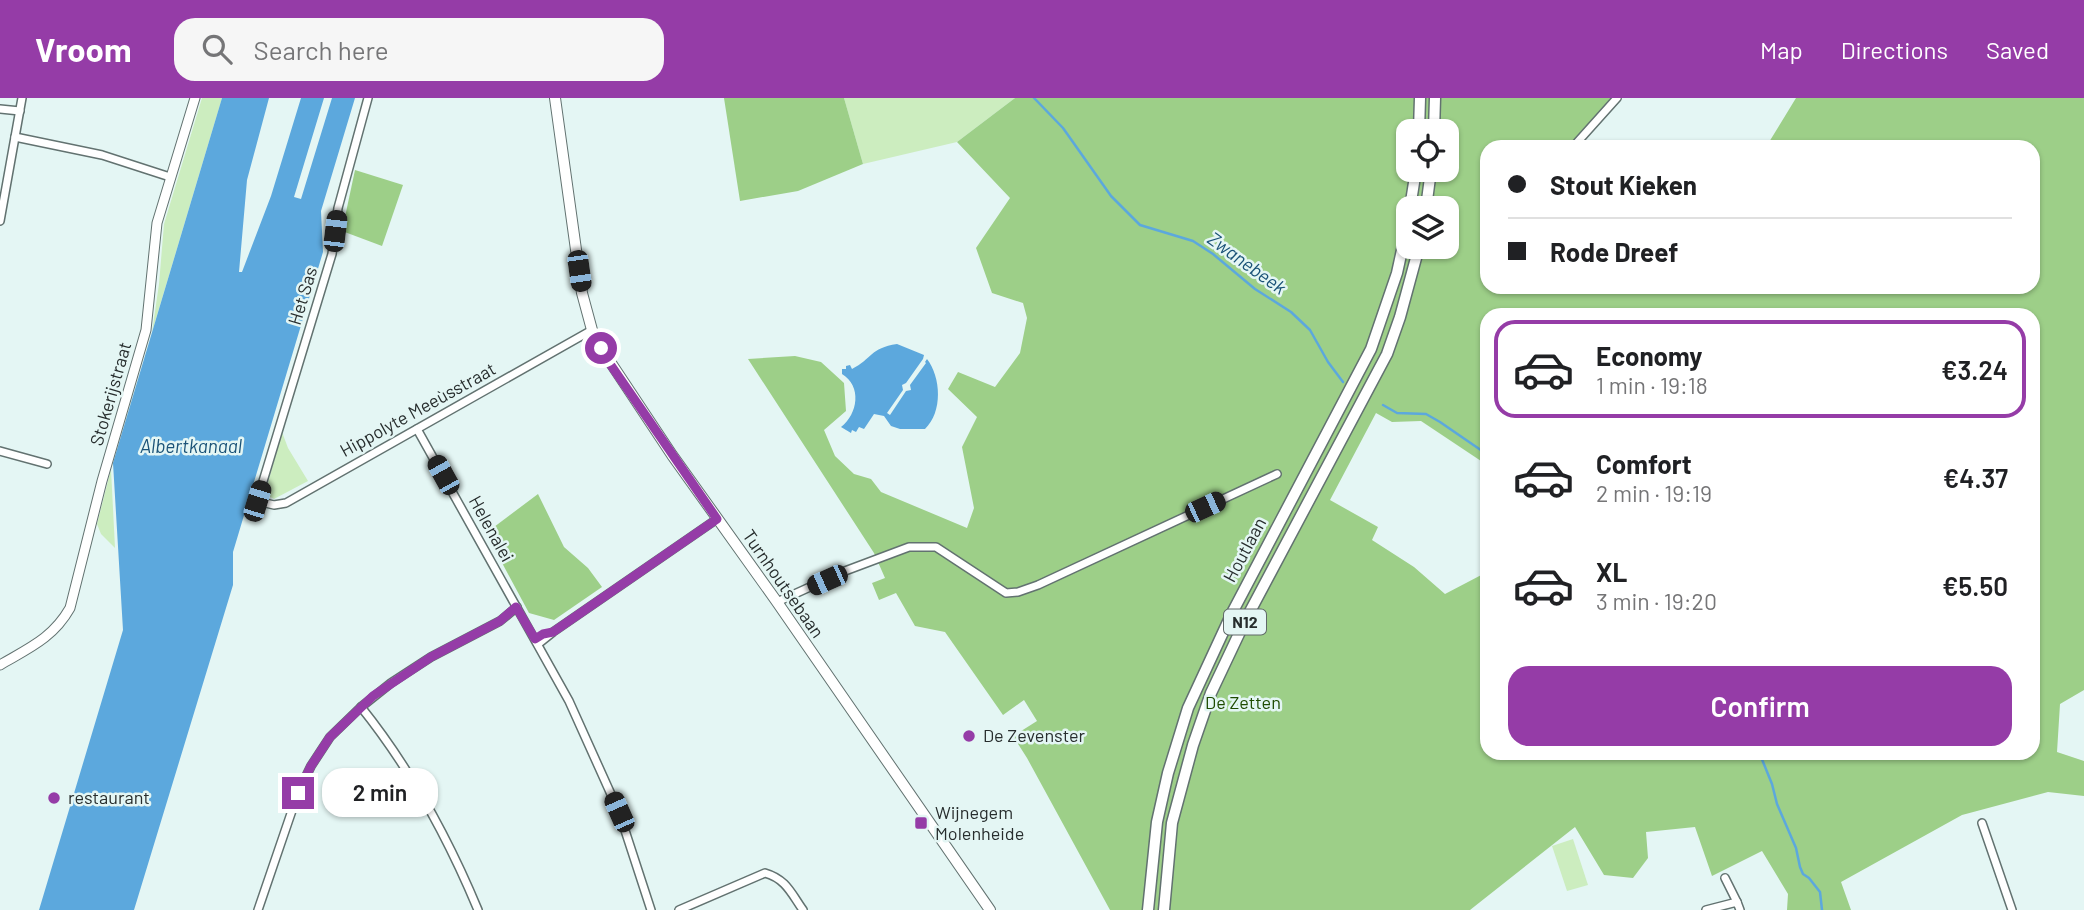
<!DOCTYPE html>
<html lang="en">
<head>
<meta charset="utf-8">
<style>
	body { margin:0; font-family:Barlow,sans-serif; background:#f6f6f6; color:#202124; height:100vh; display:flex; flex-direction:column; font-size:26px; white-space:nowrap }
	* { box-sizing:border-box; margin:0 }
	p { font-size:23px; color:#757577 }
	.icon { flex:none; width:38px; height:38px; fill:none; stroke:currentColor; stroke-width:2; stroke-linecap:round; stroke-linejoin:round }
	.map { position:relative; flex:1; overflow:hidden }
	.drawer { position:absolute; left:1480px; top:210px; width:560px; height:452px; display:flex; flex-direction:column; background:#fff; border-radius:21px; box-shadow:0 2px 5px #0004 }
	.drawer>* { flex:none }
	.top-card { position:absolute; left:1480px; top:42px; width:560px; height:154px; border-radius:21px; box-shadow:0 2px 5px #0004; display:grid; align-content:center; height:154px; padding:0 28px; background:#fff }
	.buttons { position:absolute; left:1396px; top:21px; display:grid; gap:14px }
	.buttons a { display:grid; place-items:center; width:63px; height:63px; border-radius:14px; background:#fff; box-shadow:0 2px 5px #0004; font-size:35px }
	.end { position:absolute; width:32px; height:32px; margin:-16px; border:9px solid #953ca7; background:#fff; box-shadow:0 0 0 4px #fff }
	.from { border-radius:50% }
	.bubble { position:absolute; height:49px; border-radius:21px; background:#fff; box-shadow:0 2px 5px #0004; font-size:23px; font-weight:600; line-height:49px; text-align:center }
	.car { position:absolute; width:21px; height:42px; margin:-21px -10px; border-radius:9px; box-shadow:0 0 5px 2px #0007; background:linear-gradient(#222 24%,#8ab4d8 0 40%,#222 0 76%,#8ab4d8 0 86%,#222 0) }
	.top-card b { display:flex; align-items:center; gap:24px; height:66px; font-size:26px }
	.top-card b+b { border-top:2px solid #e0e0e0 }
	.top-card i { width:18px; height:18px; background:#202124 }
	ul { padding:12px 0 0; list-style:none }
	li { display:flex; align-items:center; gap:21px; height:98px; margin:0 14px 10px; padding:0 14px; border:4px solid transparent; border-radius:21px }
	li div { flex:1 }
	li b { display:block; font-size:26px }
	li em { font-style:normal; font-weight:600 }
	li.active { border-color:#953ca7 }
	li>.icon { width:63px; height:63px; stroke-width:1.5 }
	.button { display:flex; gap:14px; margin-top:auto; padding:14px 28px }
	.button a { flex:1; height:80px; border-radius:21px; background:#953ca7; color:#fff; font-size:28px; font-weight:600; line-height:80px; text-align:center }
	header { display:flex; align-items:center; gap:42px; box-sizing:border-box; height:98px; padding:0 35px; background:#953ca7; color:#fff }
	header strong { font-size:33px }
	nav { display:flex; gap:38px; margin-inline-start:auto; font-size:24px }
	.search { width:490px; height:63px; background:#f6f6f6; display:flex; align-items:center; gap:18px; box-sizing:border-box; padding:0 24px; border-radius:21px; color:#757577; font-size:26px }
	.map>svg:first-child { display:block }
	.green { fill:#ccedbf }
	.forest { fill:#9dcf88; fill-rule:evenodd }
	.water { fill:#5ca8dd }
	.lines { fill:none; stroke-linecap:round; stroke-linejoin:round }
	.stream { stroke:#5ca8dd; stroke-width:2.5 }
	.minor-casing { stroke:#627270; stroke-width:10 }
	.tertiary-casing { stroke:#627270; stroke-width:11 }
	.secondary-casing { stroke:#627270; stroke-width:12 }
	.primary-casing { stroke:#627270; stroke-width:13 }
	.minor { stroke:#fff; stroke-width:7 }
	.tertiary { stroke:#fff; stroke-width:9 }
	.secondary { stroke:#fff; stroke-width:10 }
	.primary { stroke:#fff; stroke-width:10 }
	.route { stroke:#953ca7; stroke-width:9 }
	.poi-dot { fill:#953ca7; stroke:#e4f6f4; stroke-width:2.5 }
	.labels { text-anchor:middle; stroke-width:5; stroke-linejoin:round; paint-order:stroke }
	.shield { fill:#e4f6f4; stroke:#606969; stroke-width:2 }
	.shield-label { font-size:16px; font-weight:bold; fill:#272d2d }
	.street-label { font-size:18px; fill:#272d2d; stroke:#e4f6f4 }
	.park-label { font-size:18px; fill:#1e4b00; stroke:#e4f6f4 }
	.poi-label { font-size:18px; fill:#272d2d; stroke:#e4f6f4; text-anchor:start }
	.water-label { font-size:19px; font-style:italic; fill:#1a5277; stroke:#e4f6f4 }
</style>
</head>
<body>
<header>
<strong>Vroom</strong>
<div class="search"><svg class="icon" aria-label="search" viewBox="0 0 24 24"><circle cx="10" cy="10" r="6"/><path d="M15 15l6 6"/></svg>Search here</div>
<nav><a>Map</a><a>Directions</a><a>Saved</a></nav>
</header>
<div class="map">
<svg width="2084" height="812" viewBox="0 0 2084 812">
	<rect width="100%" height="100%" fill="#e4f6f4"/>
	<g class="green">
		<polygon points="202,0 222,0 152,234 159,186 164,126"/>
		<polygon points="844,0 1015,0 957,44 863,66"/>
		<polygon points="282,334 288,350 308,383 274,401 265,396"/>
		<polygon points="111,371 115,450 101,436 97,426"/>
		<polygon points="1573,741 1588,787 1567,793 1552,748"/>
	</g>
	<g class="forest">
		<polygon points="724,0 844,0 863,66 798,93 740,103"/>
		<path d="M1015,0H1611L1567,49H1488V189H2034V49H1766L1796,0H2084V592L2060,606L2057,654L2084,663V698L2048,694L1962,717L1841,784L1851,812H1787L1788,796L1762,753L1712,778L1695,729L1646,734L1648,760L1633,780L1604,777L1575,729L1470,812H1110L1027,660L1013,638L1037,623L1024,602L1003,617L945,534L915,528L896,495L879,502L872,485L885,480L874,455L748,261L795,258L821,264L844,285L846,313L824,332L835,358L854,376L871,381L881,394L967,430L974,410L962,349L977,319L948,291L958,274L995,289L1020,255L1027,220L1023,205L992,195L976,150L1010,100L957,44ZM1409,33H1447V72H1409ZM1409,110H1447V149H1409ZM1488,217H2034V654H1488L1487,474L1445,496L1414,469L1372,442L1378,429L1330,402L1376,315L1392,324L1421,323L1487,367Z"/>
		<polygon points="355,72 403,87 382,148 342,133"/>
		<polygon points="538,396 564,449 588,470 602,489 554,522 529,515 486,435"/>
	</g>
	<g class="water">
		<polygon points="222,0 269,0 247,82 239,174 242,174 271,98 301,0 324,0 294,99 301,101 332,0 355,0 321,113 323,154 233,454 233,487 134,812 39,812 123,532 113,365"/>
		<path d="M897,246L924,257L923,261L906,285L902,287L903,292L887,315L890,317L906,293L911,292L910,287L926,265L925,264L927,261C941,279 943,314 925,331H900L891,328L884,318L874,316L864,331L859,329L856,334L852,332L851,335L841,329C858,316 862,288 842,276V271H846V268L850,267L852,271C872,261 870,250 897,246Z"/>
	</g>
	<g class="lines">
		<g class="stream">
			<polyline points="1034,0 1063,30 1111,98 1140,127 1193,143 1213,156 1255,191 1291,214 1310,232 1328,264 1343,284"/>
			<polyline points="1383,307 1397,315 1426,316 1440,324 1488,357"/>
			<polyline points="1759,654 1772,686 1777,706 1796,750 1800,769 1803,776 1809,780 1820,794 1822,812"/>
		</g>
		<g class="minor-casing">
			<g id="minor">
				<polyline points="368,0 338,110 332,156 257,403 274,407 286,405 592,232"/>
				<polyline points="0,11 20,13"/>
				<polyline points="15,39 102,57 170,79"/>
				<polyline points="1573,49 1617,0"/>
				<polyline points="0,123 22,0"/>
				<polyline points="417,331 569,603 619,714 651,812"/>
				<polyline points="0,353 47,366"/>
				<polyline points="777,504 845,473 909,449 936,449 1006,495 1018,494 1038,487 1277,376"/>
				<polyline points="538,546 553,534 717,421"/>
				<path d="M361,609C410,670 448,740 478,812"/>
				<polyline points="1982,725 2012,812"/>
				<polyline points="1725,780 1737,804"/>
				<polyline points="258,812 298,695 311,668 330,639 361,609 391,585 431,559 500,523 517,509"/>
				<path d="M679,812L765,775C786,781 791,795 803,812"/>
				<polyline points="1706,812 1737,804 1740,812"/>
			</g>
		</g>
		<g class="tertiary-casing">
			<path id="tertiary" d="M0,567C29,550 53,540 70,510L102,383L146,232L157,125L195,0"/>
		</g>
		<g class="secondary-casing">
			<polyline id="secondary" points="555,0 582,195 592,232 601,250 672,357 777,504 990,812"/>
		</g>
		<g class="primary-casing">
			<g id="primary">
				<polyline points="1419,33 1420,0"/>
				<polyline points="1434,33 1435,0"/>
				<polyline points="1410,110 1416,72"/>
				<polyline points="1426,110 1431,72"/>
				<polyline points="1148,812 1157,724 1168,675 1188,610 1232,515 1371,251 1397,175 1409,120"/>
				<polyline points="1164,812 1172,725 1193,647 1211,595 1246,521 1387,256 1400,219 1419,149"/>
			</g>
		</g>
		<use href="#minor" class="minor"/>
		<use href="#tertiary" class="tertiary"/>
		<use href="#secondary" class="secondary"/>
		<use href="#primary" class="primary"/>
	</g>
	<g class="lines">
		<polyline class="route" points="298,695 311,668 330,639 373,598 431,559 500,523 516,509 535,541 543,536 553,534 717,421 608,263 601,250"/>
	</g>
	<g class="poi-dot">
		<circle cx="969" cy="638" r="7"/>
		<circle cx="54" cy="700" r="7"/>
		<rect x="914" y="718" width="14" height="14" rx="3.5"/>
	</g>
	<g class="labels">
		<rect class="shield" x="1224" y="511.5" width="42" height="25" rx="5"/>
		<g class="shield-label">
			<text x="1245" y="530">N12</text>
		</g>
		<g class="street-label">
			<text transform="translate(303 198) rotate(-73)" y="6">Het Sas</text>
			<text transform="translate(111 296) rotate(-74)" y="6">Stokerijstraat</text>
			<text transform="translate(418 312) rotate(-29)" y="6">Hippolyte Meeùsstraat</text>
			<text transform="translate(491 431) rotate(61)" y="6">Helenalei</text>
			<text transform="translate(1245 452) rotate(-62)" y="6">Houtlaan</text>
			<text transform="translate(783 486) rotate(55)" y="6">Turnhoutsebaan</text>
		</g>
		<g class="park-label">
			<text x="1243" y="611">De Zetten</text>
		</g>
		<g class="poi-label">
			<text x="983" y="644">De Zevenster</text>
			<text x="68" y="706">restaurant</text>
			<text x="935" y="721">Wijnegem<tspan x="935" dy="21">Molenheide</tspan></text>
		</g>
		<g class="water-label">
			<text transform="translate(1247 165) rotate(36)" y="7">Zwanebeek</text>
			<text x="191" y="355">Albertkanaal</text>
		</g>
	</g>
</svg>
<div class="buttons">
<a><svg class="icon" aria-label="locate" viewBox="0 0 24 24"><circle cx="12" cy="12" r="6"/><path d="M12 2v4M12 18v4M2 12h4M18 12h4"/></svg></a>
<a><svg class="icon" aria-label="layers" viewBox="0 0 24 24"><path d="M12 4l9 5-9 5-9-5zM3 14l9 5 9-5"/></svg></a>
</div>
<i class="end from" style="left:601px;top:250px"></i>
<i class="end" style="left:298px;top:695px"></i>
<div class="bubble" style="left:322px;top:670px;width:116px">2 min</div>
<i class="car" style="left:335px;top:133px;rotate:7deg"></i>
<i class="car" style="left:579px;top:173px;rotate:172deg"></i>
<i class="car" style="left:443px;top:377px;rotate:331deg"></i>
<i class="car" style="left:257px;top:403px;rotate:17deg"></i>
<i class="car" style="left:1205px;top:409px;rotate:65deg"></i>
<i class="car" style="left:827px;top:482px;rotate:246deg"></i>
<i class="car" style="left:619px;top:714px;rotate:336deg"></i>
<div class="top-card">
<b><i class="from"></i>Stout Kieken</b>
<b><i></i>Rode Dreef</b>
</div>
<section class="drawer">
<ul>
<li class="active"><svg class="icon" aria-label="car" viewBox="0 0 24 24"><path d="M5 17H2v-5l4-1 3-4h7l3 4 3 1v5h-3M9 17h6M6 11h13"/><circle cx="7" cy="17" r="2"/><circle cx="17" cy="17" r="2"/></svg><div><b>Economy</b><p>1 min · 19:18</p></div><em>€3.24</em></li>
<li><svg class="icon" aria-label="car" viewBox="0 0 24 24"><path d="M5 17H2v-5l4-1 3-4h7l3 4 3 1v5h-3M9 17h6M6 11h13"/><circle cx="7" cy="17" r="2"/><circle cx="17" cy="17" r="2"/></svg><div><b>Comfort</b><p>2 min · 19:19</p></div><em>€4.37</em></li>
<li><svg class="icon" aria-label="car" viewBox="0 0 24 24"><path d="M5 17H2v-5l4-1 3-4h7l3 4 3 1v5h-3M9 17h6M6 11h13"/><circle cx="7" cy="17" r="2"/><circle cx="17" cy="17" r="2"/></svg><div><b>XL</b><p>3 min · 19:20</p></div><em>€5.50</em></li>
</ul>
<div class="button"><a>Confirm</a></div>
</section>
</div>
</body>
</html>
